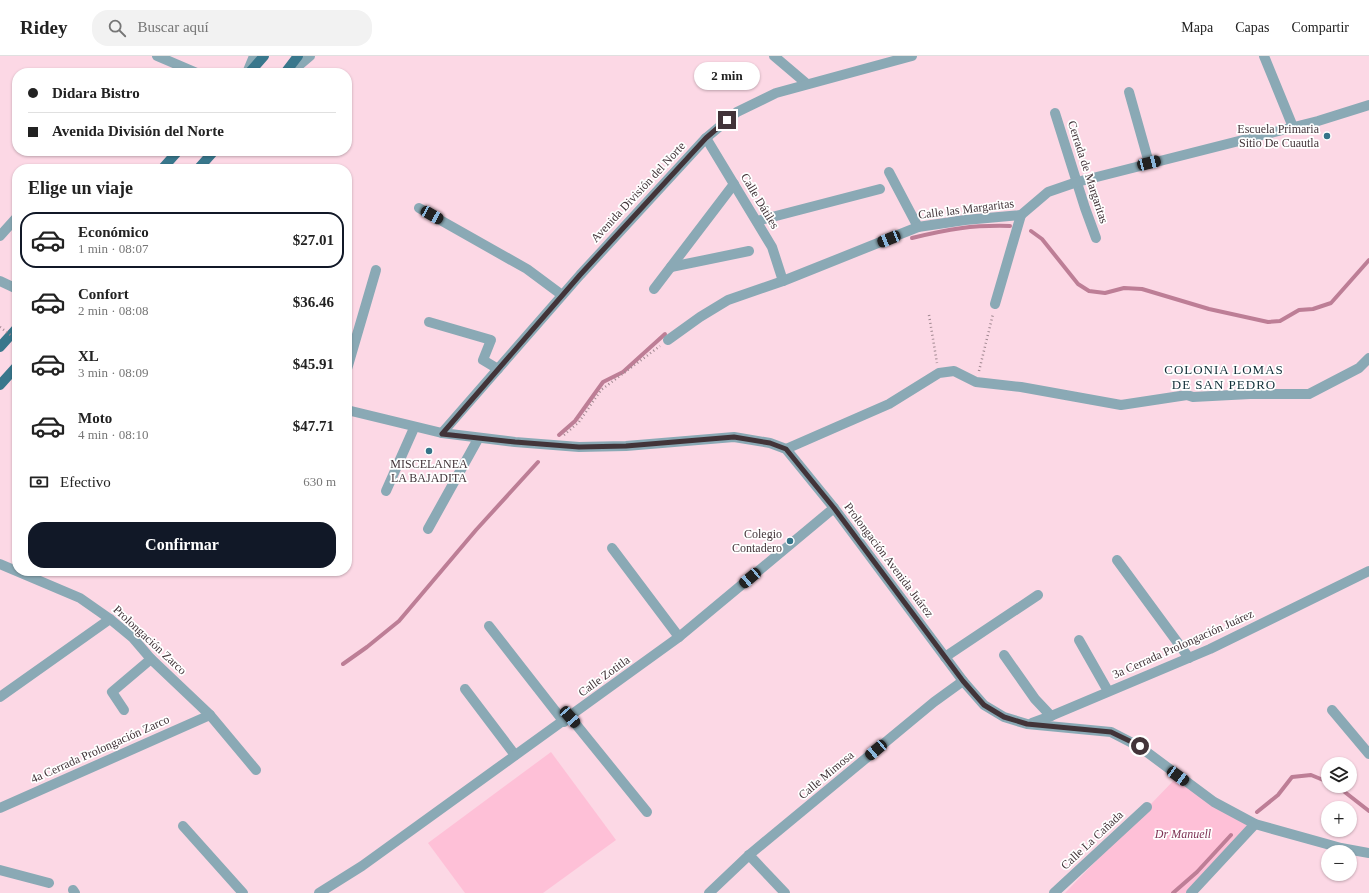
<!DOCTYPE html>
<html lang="es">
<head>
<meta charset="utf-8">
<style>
	body { margin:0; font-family:Georgia,serif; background:#f2f2f2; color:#222; height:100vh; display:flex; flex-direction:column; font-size:15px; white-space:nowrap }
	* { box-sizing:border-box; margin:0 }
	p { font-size:13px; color:#767676 }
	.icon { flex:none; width:22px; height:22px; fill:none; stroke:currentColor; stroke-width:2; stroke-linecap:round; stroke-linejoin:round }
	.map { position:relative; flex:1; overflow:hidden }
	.drawer { position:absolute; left:12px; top:108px; width:340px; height:412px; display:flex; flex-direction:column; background:#fff; border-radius:16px; box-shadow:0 1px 3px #0004 }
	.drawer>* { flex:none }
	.hud { position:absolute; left:12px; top:12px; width:340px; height:88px; border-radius:16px; box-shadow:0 1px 3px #0004; display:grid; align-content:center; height:88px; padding:0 16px; background:#fff }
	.controls { position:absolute; left:1321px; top:701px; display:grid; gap:8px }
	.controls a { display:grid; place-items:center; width:36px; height:36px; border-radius:50%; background:#fff; box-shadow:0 1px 3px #0004; font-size:20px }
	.end { position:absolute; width:18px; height:18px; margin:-9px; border:5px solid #423439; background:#fff; box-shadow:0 0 0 2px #fff }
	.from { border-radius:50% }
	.bubble { position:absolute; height:28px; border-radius:14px; background:#fff; box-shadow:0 1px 3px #0004; font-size:13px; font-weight:600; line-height:28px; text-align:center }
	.car { position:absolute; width:12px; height:24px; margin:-12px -6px; border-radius:5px; box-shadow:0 0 3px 1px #0007; background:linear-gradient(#222 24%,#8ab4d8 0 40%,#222 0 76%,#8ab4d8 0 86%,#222 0) }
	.hud b { display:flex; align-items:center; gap:14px; height:38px; font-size:15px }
	.hud b+b { border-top:1px solid #e0e0e0 }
	.hud i { width:10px; height:10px; background:#222 }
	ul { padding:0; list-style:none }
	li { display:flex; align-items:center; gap:12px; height:56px; margin:0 8px 6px; padding:0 8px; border:2px solid transparent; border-radius:16px }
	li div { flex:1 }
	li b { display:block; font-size:15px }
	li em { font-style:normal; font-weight:600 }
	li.active { border-color:#111827 }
	li>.icon { width:36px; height:36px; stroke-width:1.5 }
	h2 { padding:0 16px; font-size:18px; line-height:48px }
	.pay { display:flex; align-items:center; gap:10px; height:44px; padding:0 16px; font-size:15px }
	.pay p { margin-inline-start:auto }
	.primary-button { display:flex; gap:8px; margin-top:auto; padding:8px 16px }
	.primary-button a { flex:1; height:46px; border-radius:16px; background:#111827; color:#fff; font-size:16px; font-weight:600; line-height:46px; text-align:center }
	header { display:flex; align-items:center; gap:24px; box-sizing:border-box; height:56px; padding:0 20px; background:#fff; border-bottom:1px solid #e0e0e0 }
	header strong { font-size:19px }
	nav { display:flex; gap:22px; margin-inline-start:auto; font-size:14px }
	.search { width:280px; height:36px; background:#f2f2f2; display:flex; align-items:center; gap:10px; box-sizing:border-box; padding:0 14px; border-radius:16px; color:#767676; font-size:15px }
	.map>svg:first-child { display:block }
	.green { fill:#fec0d7 }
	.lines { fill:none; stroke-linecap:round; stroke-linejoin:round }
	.stream { stroke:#bd7e96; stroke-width:4 }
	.path { stroke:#a18891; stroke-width:2.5; stroke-dasharray:1 3; stroke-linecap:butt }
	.minor { stroke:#8aa9b5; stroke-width:10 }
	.major { stroke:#39778c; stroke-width:10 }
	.path-bridge { stroke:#a18891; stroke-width:2.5; stroke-dasharray:1 3; stroke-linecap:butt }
	.route { stroke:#423439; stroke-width:5 }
	.poi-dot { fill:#357489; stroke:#fff; stroke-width:1.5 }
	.labels { text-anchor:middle; stroke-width:3.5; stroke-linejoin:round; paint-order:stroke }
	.poi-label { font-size:12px; fill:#423439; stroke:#fff; text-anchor:end }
	.street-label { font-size:12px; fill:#423439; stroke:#fff }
	.park-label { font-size:12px; font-style:italic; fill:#7f3254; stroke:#fff }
	.neighbourhood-label { font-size:13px; letter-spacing:1px; fill:#102e38; stroke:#fff }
</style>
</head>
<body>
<header>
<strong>Ridey</strong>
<div class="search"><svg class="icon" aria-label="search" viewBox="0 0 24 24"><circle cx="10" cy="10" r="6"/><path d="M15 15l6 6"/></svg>Buscar aquí</div>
<nav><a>Mapa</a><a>Capas</a><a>Compartir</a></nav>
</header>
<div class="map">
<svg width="1369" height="837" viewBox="0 0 1369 837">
	<rect width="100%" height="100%" fill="#fcd8e5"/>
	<g class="green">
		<polygon points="551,696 616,784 543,837 465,837 428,787"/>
		<polygon points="1178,720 1255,768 1187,837 1065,837"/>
	</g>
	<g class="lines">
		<g class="stream">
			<polyline points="1031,175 1042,183 1078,228 1089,235 1105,237 1124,232 1142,233 1209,253 1268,266 1280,265 1299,254 1313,253 1331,247 1369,204"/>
			<path d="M912,182C949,173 972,169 1010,170"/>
			<polyline points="559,379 575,365 603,326 623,316 665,278"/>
			<polyline points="343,608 367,591 399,565 476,474 538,406"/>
			<polyline points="1337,730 1369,755"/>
			<polyline points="1257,756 1278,739 1292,721 1311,719 1328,726"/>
			<polyline points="1173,837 1197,816 1231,779"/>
		</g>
		<g class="path">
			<polyline points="929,259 937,307"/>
			<polyline points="979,315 993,258"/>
			<polyline points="564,379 579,366 601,334 660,290"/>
		</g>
		<g class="minor">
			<polyline points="157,0 197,17"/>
			<polyline points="774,0 807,28"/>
			<polyline points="1264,0 1293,71"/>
			<polyline points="247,17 254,0"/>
			<polyline points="290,17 310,0"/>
			<polyline points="1129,36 1149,107"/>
			<polyline points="1055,57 1085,152 1096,182"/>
			<polyline points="706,82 772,191 783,225"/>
			<polyline points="889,116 918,171"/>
			<polyline points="419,152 527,213 562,239"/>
			<polyline points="757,165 880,133"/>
			<polyline points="0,180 17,161"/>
			<polyline points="671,211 749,195"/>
			<polyline points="0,225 17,233"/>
			<polyline points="654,233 734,128"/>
			<polyline points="995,248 1021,159"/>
			<polyline points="429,266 491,284 483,304 498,313"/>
			<polyline points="668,284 700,261 728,244 783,225 918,171 965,164 1021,159 1048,136 1077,126 1318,65 1369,49"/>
			<polyline points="347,313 376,214"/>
			<polyline points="347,354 442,377 515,386 579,391 626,390 734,381 770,387 786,393 834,452 963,625 984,649 1004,661 1027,668 1111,676 1140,691 1214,746 1255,768 1341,792 1369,797"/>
			<polyline points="442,377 580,219 706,82 737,56 776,37 912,0"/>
			<polyline points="786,393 889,348 939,317 954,315 976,326 1021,331 1121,349 1187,339 1193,341 1250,338 1309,338 1359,312 1369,302"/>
			<polyline points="386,435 414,372"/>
			<polyline points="428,473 478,383"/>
			<polyline points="612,492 679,581"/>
			<polyline points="1117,504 1189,602"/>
			<polyline points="0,508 80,542 110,563 133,582 151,603 210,659 256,714"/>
			<polyline points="489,570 564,666"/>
			<polyline points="1079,584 1108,635"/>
			<polyline points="1004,599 1035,643 1051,660"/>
			<polyline points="945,601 1038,539"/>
			<polyline points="465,633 515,699"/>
			<polyline points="0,641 110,563"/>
			<polyline points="124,654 112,636 151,603"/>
			<polyline points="1332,654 1369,698"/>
			<polyline points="570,661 647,756"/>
			<polyline points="1032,667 1051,660 1210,593 1369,515"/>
			<polyline points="0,752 210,659"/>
			<polyline points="183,770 243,837"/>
			<polyline points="749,799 785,837"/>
			<polyline points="0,814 49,827"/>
			<polyline points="73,834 75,837"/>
			<polyline points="319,837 362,810 679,581 834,452"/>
			<polyline points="709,837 749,799 934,646 963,625"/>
			<polyline points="1054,837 1147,751"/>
			<polyline points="1191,837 1255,768"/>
		</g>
		<g class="major">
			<polyline points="249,17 264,0"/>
			<polyline points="285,17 298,0"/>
			<polyline points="162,113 178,95"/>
			<polyline points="198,113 214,95"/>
			<polyline points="0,291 17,272"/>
			<polyline points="0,329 17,310"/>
		</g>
		<polyline class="path-bridge" points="0,271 17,284"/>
	</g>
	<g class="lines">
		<polyline class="route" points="727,64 706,82 580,219 442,378 515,386 579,391 626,390 734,381 770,387 786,393 834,452 963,625 984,649 1004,661 1027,668 1111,676 1140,690"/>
	</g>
	<g class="poi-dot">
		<circle cx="1327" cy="80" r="4"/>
		<circle cx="429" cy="395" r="4"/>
		<circle cx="790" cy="485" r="4"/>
	</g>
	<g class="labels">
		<g class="poi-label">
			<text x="1319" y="77">Escuela Primaria<tspan x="1319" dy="14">Sitio De Cuautla</tspan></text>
			<text x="429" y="412" text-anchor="middle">MISCELANEA<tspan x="429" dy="14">LA BAJADITA</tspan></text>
			<text x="782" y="482">Colegio<tspan x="782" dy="14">Contadero</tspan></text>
		</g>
		<g class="street-label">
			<text transform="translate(1088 116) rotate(72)" y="4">Cerrada de Margaritas</text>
			<text transform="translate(638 136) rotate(-47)" y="4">Avenida División del Norte</text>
			<text transform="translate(760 145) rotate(59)" y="4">Calle Dátiles</text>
			<text transform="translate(966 153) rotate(-7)" y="4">Calle las Margaritas</text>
			<text transform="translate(889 504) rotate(53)" y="4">Prolongación Avenida Juárez</text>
			<text transform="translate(150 584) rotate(43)" y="4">Prolongación Zarco</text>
			<text transform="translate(1183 588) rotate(-24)" y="4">3a Cerrada Prolongación Juárez</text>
			<text transform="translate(604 620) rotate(-36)" y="4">Calle Zotitla</text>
			<text transform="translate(100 693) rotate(-24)" y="4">4a Cerrada Prolongación Zarco</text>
			<text transform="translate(826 719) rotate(-40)" y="4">Calle Mimosa</text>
			<text transform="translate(1092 784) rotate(-43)" y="4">Calle La Cañada</text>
		</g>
		<g class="park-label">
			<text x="1183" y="782">Dr Manuell</text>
		</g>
		<g class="neighbourhood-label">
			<text x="1224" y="318">COLONIA LOMAS<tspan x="1224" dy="15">DE SAN PEDRO</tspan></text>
		</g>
	</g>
</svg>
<div class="controls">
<a><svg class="icon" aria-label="layers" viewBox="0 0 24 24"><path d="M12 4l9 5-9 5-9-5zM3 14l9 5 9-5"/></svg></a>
<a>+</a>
<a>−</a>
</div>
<i class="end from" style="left:1140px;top:690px"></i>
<i class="end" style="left:727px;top:64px"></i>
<div class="bubble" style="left:694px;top:6px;width:66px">2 min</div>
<i class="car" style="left:1149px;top:107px;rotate:76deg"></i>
<i class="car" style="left:432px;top:159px;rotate:119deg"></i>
<i class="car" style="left:889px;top:183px;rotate:248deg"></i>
<i class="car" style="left:750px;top:522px;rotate:230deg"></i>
<i class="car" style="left:570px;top:661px;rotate:139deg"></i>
<i class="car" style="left:876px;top:694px;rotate:230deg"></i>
<i class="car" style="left:1178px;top:720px;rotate:126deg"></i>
<div class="hud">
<b><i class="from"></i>Didara Bistro</b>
<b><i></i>Avenida División del Norte</b>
</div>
<section class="drawer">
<h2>Elige un viaje</h2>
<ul>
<li class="active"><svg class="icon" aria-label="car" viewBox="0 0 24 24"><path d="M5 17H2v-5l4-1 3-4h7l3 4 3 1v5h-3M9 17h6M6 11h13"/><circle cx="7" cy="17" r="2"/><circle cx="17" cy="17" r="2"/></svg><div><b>Económico</b><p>1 min · 08:07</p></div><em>$27.01</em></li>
<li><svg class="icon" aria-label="car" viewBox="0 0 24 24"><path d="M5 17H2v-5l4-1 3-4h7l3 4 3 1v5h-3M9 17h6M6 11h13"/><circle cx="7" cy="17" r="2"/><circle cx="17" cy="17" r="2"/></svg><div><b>Confort</b><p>2 min · 08:08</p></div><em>$36.46</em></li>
<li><svg class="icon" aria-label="car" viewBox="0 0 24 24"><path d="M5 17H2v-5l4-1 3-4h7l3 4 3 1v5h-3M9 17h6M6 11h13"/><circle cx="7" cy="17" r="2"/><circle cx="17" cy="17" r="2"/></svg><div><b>XL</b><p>3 min · 08:09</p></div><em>$45.91</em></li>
<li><svg class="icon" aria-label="car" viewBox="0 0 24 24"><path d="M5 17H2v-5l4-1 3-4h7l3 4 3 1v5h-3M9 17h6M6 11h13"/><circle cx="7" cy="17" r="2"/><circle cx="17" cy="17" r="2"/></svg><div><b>Moto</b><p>4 min · 08:10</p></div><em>$47.71</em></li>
</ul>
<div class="pay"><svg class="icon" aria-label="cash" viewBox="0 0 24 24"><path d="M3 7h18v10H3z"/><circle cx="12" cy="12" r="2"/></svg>Efectivo<p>630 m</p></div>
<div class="primary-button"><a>Confirmar</a></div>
</section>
</div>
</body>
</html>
